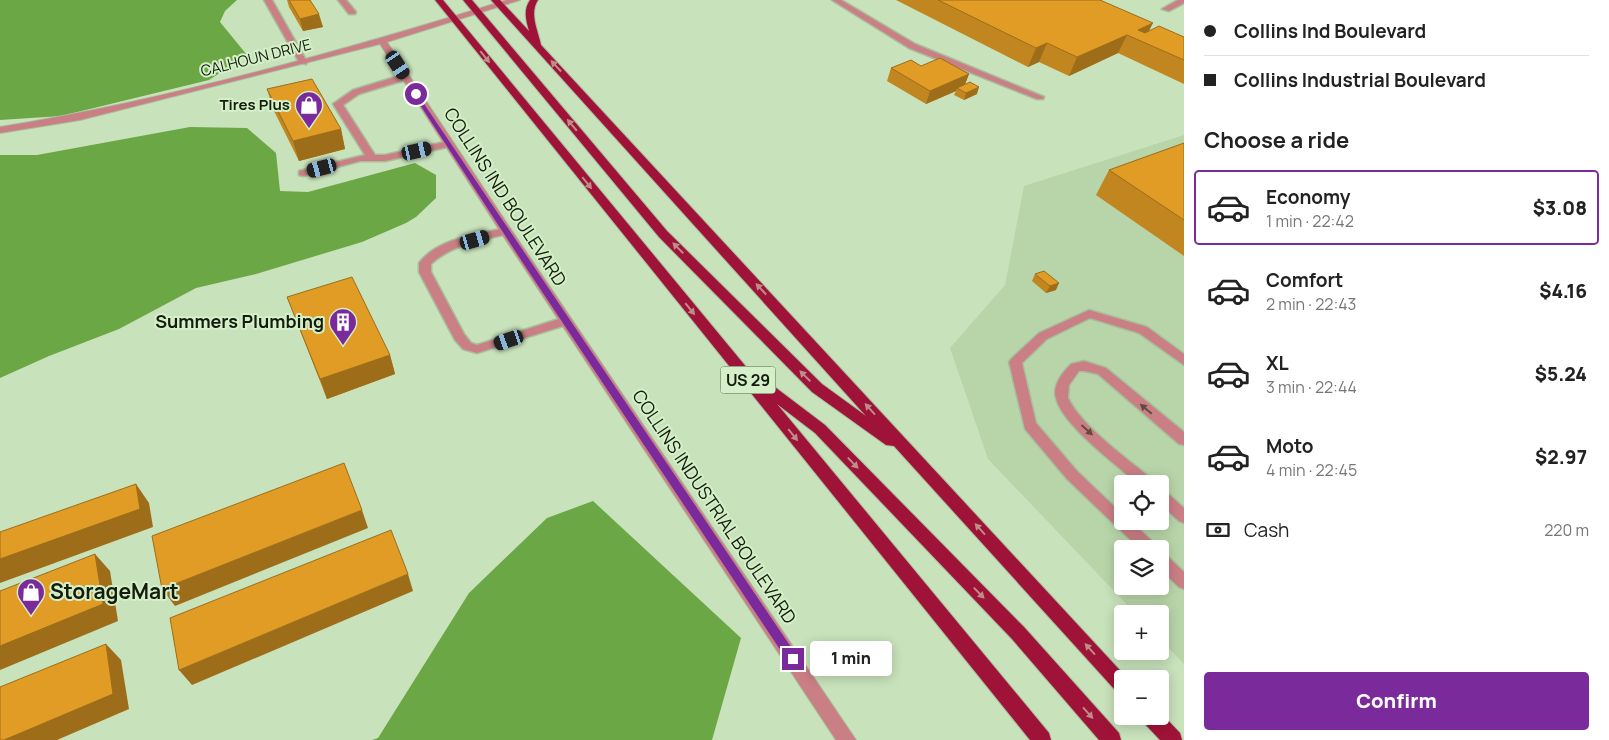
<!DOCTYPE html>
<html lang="en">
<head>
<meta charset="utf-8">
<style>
	body { margin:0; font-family:Manrope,sans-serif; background:#f2f2f2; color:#222; height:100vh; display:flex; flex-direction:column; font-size:19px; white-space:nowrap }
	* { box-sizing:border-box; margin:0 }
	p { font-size:16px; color:#767676 }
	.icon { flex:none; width:28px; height:28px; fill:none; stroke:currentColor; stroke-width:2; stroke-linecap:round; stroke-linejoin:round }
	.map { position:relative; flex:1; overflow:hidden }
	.details { display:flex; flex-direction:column; background:#fff; width:425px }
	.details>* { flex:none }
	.guide { display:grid; align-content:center; height:110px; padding:0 20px; background:#fff }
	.tools { position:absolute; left:1114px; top:475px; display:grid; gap:10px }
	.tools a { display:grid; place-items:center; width:55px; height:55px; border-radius:5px; background:#fff; box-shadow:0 2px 12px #0003; font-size:25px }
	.end { position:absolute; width:22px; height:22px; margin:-11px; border:6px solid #7b2a9b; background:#fff; box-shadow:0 0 0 2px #fff }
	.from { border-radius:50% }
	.bubble { position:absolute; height:35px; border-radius:5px; background:#fff; box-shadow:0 2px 12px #0003; font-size:16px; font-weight:800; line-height:35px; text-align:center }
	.car { position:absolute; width:15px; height:30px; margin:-15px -8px; border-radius:6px; box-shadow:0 0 4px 1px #0007; background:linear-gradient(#222 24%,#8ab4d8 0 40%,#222 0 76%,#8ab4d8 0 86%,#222 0) }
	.guide b { display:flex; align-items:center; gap:18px; height:48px; font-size:19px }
	.guide b+b { border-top:1px solid #e0e0e0 }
	.guide i { width:12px; height:12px; background:#222 }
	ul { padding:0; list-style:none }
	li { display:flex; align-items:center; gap:15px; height:75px; margin:0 10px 8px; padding:0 10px; border:2px solid transparent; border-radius:5px }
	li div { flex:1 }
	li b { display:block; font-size:19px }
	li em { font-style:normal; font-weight:800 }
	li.selected { border-color:#7b2a9b }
	li>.icon { width:45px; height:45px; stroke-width:1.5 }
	h2 { padding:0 20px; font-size:22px; line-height:60px }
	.pay { display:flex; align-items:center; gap:12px; height:55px; padding:0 20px; font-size:19px }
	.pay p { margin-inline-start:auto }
	.primary-button { display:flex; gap:10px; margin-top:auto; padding:10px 20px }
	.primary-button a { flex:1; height:58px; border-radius:5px; background:#7b2a9b; color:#fff; font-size:20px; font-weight:800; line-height:58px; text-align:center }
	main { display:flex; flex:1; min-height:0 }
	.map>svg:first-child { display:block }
	.built { fill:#b8d5a9; fill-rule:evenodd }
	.forest { fill:#6ba744 }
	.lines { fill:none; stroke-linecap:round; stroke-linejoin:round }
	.service-casing { stroke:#a7be9c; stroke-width:3 }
	.tertiary-casing { stroke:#a7be9c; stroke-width:2 }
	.trunk-casing { stroke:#a7be9c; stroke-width:2 }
	.service { fill:#ca7f85; fill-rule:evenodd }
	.tertiary { fill:#ca7f85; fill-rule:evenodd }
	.trunk { fill:#a01338; fill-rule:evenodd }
	.wall { fill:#c18620 }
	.shaded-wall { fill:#9d6d1a }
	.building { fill:#e09c25; stroke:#9d6d1a }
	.oneway { fill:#bd8d87 }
	.oneway2 { fill:#654943 }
	.route { fill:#7b2a9b }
	.labels { text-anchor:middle; stroke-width:4; stroke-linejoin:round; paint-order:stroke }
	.far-street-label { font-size:15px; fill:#131c0d; stroke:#d5f0c8 }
	.far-poi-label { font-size:15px; font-weight:bold; fill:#131c0d; stroke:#d5f0c8; text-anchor:end }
	.shield { fill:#d5f0c8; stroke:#4d5c45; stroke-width:1 }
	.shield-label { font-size:16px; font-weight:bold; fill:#131c0d }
	.street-label { font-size:18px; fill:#131c0d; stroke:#d5f0c8 }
	.poi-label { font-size:18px; font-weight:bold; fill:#131c0d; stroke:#d5f0c8; text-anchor:end }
	.near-poi-label { font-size:21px; font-weight:bold; fill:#131c0d; stroke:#d5f0c8; text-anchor:start }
</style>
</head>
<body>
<main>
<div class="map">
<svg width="1184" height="740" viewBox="0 0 1184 740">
	<rect width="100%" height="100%" fill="#c8e2bb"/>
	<path class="built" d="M1184,135V664L1160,639V614H1136L988,459L950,348L1005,285L1024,186ZM1122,484H1160V521H1122ZM1122,549H1160V586H1122Z"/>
	<g class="forest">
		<polygon points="0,0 237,0 225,11 220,22 247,55 209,80 61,116 0,120"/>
		<polygon points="190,127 247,128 276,153 280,191 308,192 415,163 436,175 436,198 416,217 406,223 362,242 256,274 196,288 119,329 49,356 0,378 0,155 37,155"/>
		<polygon points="593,501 741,638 712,740 372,740 378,738 469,593 547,518"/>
	</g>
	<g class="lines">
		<g class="service-casing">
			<g id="service">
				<polygon points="264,0 272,0 307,62 306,64 299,62"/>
				<polygon points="338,0 346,0 356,12 355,14 349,14"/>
				<polygon points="832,0 841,0 915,44 1044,97 1043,99 1037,99 909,48"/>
				<polygon points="1178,0 1184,0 1184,3 1169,11 1162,9"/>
				<polygon points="405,74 408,75 408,79 359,94 343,105 375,155 385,155 449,141 454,144 452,146 385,161 360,161 303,176 299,175 299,171 365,155 333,104 353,90"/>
				<path d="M506,228L510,229L511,231L510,233C482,241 452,244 431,264V272L464,334L471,343L477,345L565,317L571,321L569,324L477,353L463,349L455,340L419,272V263C438,238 478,234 506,228Z"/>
				<polygon points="1089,310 1147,327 1184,354 1184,365 1139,333 1090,318 1047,339 1022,363 1036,423 1077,471 1122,514 1122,521 1131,521 1155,544 1157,549 1140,549 1067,479 1025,429 1009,362 1011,359 1039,333"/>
				<path d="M1084,361L1106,368L1184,432V445L1179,444L1098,374L1084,371H1079L1069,385L1068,398C1082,427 1128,459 1153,480L1155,484H1138C1117,465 1062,425 1056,398C1052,385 1063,372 1071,364Z"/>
				<polygon points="1160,489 1165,491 1184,508 1184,523 1179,521 1160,504"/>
				<polygon points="1160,552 1165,554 1184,572 1184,589 1179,587 1160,569"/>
			</g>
		</g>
		<g class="tertiary-casing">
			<path id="tertiary" d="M507,0H520L387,42L510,228L856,740H836L502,234L380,44L80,120L0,133V127C172,99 341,51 507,0Z"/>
		</g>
		<g class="trunk-casing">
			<g id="trunk">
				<polygon points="435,0 443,0 752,374 759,375 825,425 1024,627 1119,733 1121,740 1099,740 1012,639 815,433 777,404 1049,733 1051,740 1030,740"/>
				<path d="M463,0H472L667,231L822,384L866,416L491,0H500L529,31C526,20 523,10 530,0H538C529,14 538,30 541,45L1128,679H1122V694L1116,691L894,446L886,445L812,392L659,237Z"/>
				<polygon points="1160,712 1180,733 1182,740 1160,740 1144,723 1142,716 1160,716"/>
			</g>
		</g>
		<use href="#service" class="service"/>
		<use href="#tertiary" class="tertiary"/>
		<use href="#trunk" class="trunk"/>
	</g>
	<g class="wall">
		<polygon points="287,0 310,0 323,27 303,31 289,7"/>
		<polygon points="896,0 1100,0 1149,31 1184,37 1184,84 1118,53 1069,76 1039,62 1028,67"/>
		<polygon points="921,66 969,74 965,84 977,94 964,100 954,95 956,91 926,104 887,81 891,68"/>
		<polygon points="267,89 341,129 345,149 299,161 273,109"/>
		<polygon points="1184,143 1184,256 1096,195 1109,170"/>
		<polygon points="1035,274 1056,290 1046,293 1032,281"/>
		<polygon points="287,297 390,355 395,374 327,399"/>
	</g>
	<g class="shaded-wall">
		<polygon points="319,14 323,27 303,31 300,19"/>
		<polygon points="1153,23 1144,41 1138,30"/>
		<polygon points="1127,35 1118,53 1069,76 1077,57"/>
		<polygon points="1047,43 1039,62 1028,67 1036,48"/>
		<polygon points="969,74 964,87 957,88 956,91 926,104 930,91"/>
		<polygon points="979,87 977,94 964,100 966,93"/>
		<polygon points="341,129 345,149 299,161 293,141"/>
		<polygon points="1059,283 1056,290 1046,293 1050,286"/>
		<polygon points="390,355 395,374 327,399 320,379"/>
		<polygon points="136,484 149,503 153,527 0,583 0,559"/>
		<polygon points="362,510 368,528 175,606 162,589"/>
		<polygon points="95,554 110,571 118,621 0,670 0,646"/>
		<polygon points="408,574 413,591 192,685 179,670"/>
		<polygon points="106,644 121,660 129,709 57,740 4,740"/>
	</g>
	<g class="building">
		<polygon points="289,0 310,0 319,14 300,19"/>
		<polygon points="938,0 1100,0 1153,23 1138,30 1145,33 1159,26 1184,37 1184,60 1127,35 1077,57 1047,43 1036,48"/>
		<polygon points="940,58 969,74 930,91 891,68 911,60 921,66"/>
		<polygon points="312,79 341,129 293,141 267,89"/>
		<polygon points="970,82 979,87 966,93 957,88"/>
		<polygon points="1184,143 1184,220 1109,170"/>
		<polygon points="1044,271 1059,283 1050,286 1035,274"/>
		<polygon points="352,277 390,355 320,379 287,297"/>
		<polygon points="344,463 362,510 162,589 152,536"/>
		<polygon points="136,484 140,509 0,559 0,532"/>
		<polygon points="391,530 408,574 179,670 170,618"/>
		<polygon points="95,554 103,604 0,646 0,591"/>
		<polygon points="106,644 113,694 4,740 0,740 0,687"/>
	</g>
	<defs><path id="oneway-solid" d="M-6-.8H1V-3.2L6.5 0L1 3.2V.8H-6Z" transform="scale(1.25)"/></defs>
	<g class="oneway">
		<use href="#oneway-solid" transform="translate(485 57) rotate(51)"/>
		<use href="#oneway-solid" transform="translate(556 66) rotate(-133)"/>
		<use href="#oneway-solid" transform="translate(572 125) rotate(-130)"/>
		<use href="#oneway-solid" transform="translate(587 183) rotate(51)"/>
		<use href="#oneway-solid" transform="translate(678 248) rotate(-135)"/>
		<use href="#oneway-solid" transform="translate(761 289) rotate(-133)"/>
		<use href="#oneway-solid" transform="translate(690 309) rotate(51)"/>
		<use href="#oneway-solid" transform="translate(805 376) rotate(-135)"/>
		<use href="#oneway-solid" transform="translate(870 409) rotate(-132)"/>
		<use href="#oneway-solid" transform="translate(793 435) rotate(51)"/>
		<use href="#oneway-solid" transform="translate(853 463) rotate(46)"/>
		<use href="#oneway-solid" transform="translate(980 529) rotate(-132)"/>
		<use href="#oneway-solid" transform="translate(979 593) rotate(46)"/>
		<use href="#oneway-solid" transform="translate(1090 649) rotate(-132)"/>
		<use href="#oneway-solid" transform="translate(1088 713) rotate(48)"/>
	</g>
	<g class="oneway2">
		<use href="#oneway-solid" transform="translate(1146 409) rotate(-140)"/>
		<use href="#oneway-solid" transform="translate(1087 430) rotate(42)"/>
	</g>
	<polygon class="route" points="416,92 797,656 798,659 797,663 789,663 523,263 413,94"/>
	<defs>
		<g id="shop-pin" transform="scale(1.4375)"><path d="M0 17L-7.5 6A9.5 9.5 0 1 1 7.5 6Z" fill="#7b2a9b" stroke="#d5f0c8"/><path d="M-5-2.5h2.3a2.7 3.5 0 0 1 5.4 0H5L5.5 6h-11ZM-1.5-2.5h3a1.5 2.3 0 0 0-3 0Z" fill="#fff"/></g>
		<g id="building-pin" transform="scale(1.4375)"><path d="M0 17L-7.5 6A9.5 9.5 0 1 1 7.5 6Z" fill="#7b2a9b" stroke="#d5f0c8"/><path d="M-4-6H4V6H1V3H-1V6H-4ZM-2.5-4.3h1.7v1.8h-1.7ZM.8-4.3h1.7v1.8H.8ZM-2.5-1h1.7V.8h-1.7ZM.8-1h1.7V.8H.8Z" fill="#fff"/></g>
	</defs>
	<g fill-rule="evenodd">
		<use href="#shop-pin" x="309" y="105"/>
		<use href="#building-pin" x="343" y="322"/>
		<use href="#shop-pin" x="31" y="592"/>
	</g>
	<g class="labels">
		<g class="far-street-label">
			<text transform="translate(256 58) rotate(-14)" y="5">CALHOUN DRIVE</text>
		</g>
		<g class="far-poi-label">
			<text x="290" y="110">Tires Plus</text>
		</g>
		<rect class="shield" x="720.5" y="366.5" width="55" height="27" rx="4"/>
		<g class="shield-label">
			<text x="748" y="386">US 29</text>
		</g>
		<g class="street-label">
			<text transform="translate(505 197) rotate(57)" y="6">COLLINS IND BOULEVARD</text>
			<text transform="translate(714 507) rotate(56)" y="6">COLLINS INDUSTRIAL BOULEVARD</text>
		</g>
		<g class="poi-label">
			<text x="324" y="328">Summers Plumbing</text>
		</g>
		<g class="near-poi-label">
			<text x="50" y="599">StorageMart</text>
		</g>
	</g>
</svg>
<div class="tools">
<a><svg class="icon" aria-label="locate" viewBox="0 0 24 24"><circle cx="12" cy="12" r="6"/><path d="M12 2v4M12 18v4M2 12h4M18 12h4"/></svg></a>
<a><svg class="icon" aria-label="layers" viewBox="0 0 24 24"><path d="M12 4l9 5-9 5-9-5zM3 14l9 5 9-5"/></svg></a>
<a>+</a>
<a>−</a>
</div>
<i class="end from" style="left:416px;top:94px"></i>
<i class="end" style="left:793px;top:659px"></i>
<div class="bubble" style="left:810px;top:641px;width:82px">1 min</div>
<i class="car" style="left:398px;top:65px;rotate:147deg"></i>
<i class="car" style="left:417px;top:151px;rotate:77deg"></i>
<i class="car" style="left:322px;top:168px;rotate:255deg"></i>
<i class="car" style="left:475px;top:240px;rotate:74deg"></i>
<i class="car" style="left:509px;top:340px;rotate:251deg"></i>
</div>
<section class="details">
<div class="guide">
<b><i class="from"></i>Collins Ind Boulevard</b>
<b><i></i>Collins Industrial Boulevard</b>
</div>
<h2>Choose a ride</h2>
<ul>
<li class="selected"><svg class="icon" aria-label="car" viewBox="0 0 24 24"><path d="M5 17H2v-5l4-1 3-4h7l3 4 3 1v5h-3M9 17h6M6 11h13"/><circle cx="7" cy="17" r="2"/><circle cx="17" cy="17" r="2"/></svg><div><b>Economy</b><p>1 min · 22:42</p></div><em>$3.08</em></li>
<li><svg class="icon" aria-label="car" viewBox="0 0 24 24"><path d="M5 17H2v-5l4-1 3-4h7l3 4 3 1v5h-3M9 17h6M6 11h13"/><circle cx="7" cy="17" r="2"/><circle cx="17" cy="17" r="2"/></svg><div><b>Comfort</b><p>2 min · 22:43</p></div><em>$4.16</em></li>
<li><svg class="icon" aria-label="car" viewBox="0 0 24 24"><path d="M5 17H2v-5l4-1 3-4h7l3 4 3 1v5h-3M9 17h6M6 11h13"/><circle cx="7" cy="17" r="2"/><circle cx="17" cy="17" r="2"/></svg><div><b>XL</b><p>3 min · 22:44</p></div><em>$5.24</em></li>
<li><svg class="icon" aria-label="car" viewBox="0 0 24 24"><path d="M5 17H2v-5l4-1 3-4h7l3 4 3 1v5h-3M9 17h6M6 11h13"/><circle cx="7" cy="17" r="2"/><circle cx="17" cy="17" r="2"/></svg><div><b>Moto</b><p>4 min · 22:45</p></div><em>$2.97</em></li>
</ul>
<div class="pay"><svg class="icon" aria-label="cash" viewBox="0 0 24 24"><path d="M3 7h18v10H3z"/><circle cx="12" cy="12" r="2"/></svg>Cash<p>220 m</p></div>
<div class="primary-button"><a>Confirm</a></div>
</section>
</main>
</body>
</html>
